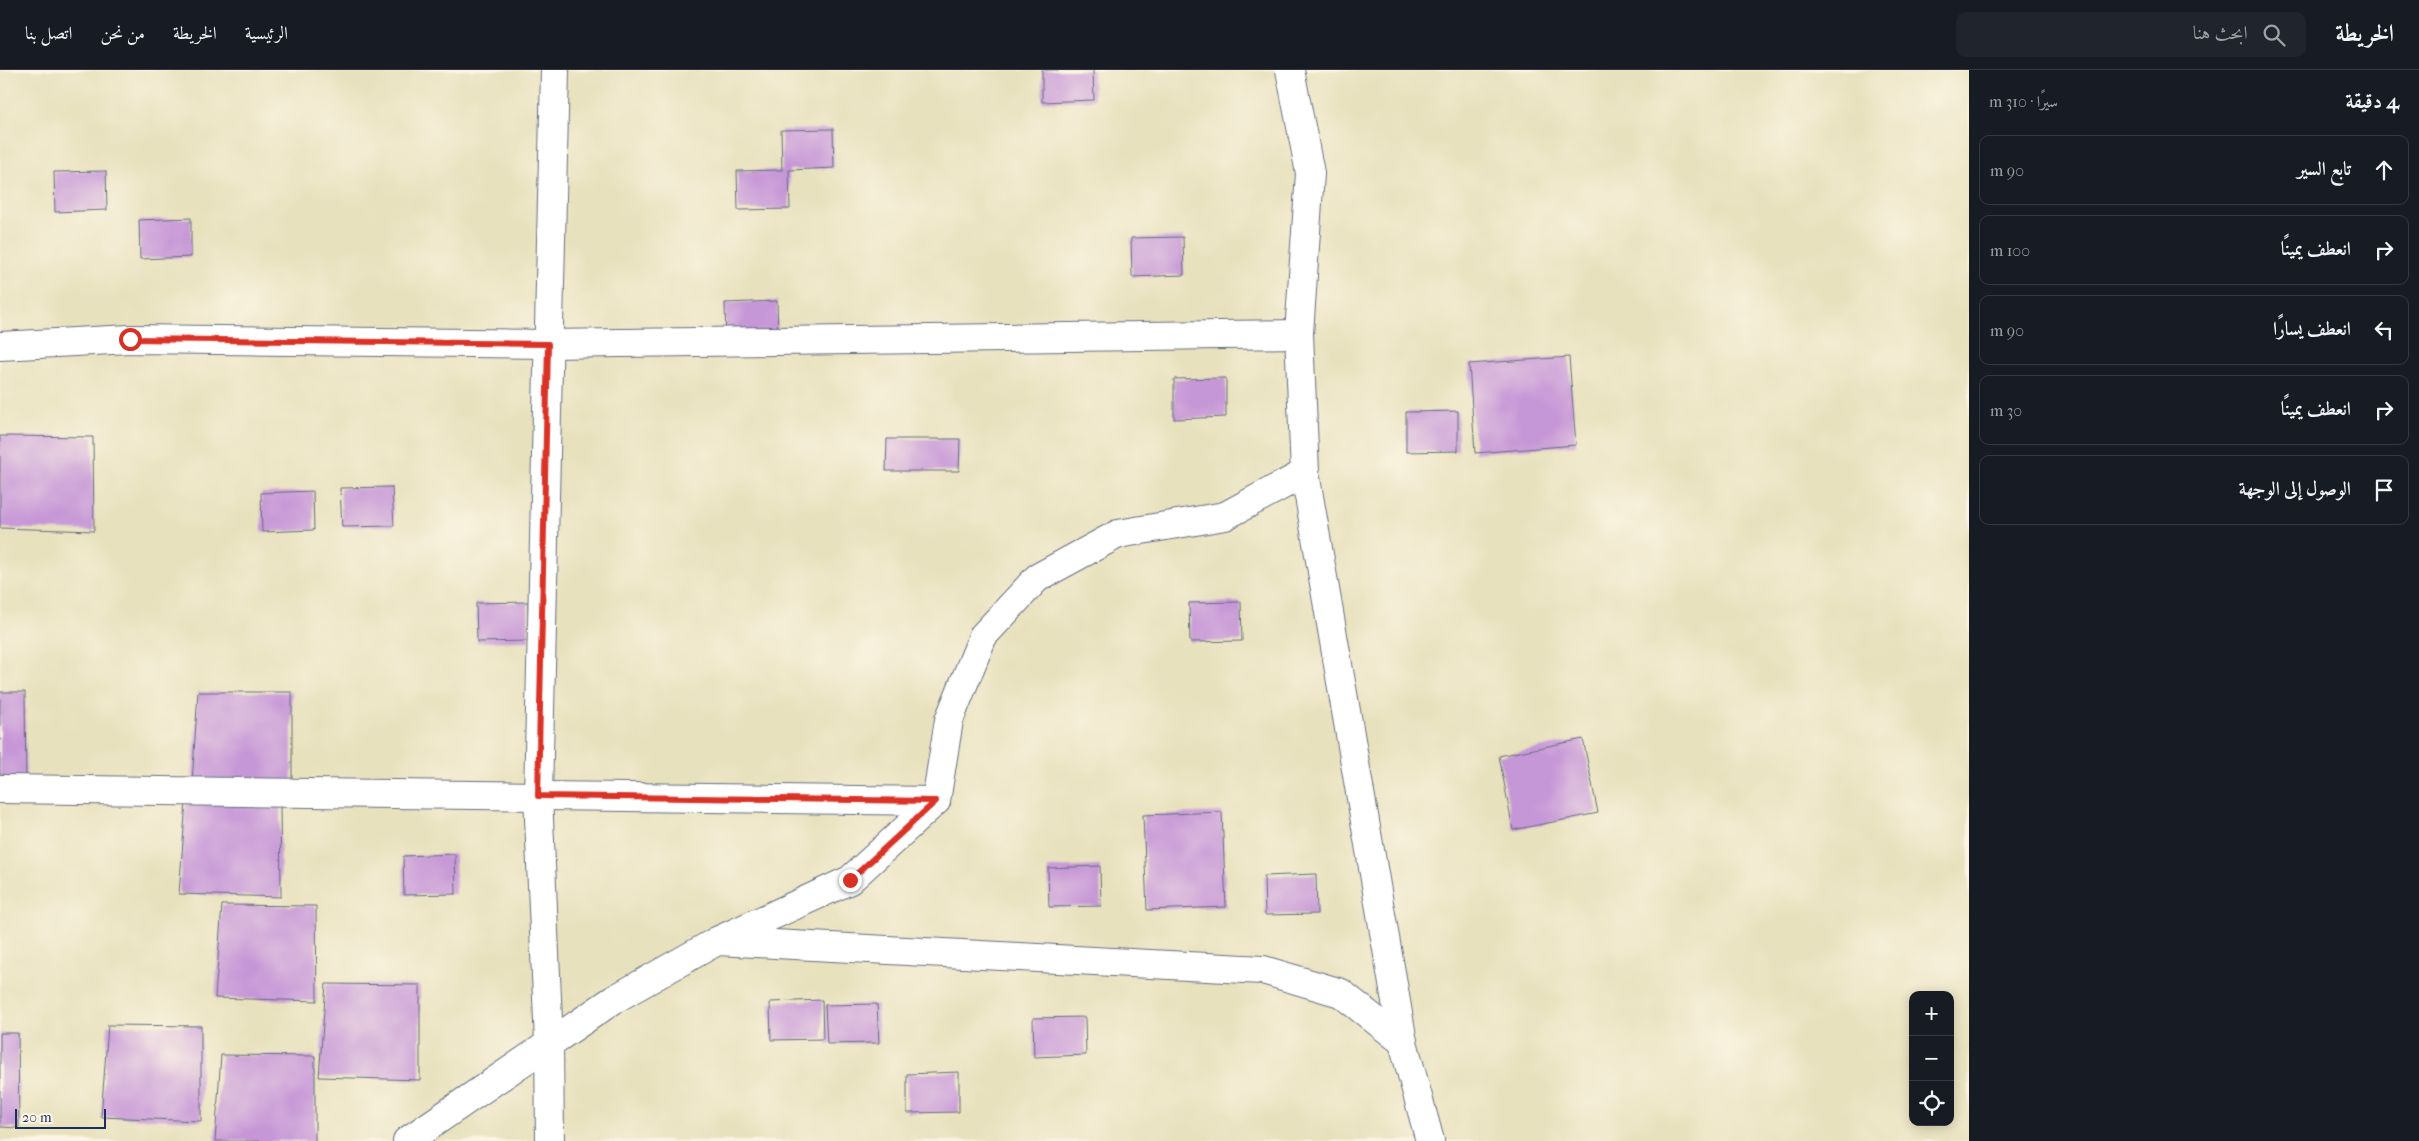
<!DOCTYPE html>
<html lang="ar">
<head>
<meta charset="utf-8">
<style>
	body { margin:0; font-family:"IM FELL French Canon",Amiri,serif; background:#20242c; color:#f1f3f6; direction:rtl }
	.controls { position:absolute; right:15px; bottom:15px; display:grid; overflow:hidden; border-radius:10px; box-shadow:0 2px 12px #0003 }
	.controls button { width:45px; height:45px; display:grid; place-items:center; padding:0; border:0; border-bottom:1px solid #363941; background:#171b24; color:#f1f3f6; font:25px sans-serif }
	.scale { position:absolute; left:15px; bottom:12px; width:91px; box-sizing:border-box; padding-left:5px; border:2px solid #1b2f5e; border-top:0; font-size:14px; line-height:18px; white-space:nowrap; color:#1b2f5e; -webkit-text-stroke:4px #fcf5e5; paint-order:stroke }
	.stop { position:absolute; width:15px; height:15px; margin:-11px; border:4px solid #d93025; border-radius:50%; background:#fff }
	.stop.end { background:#d93025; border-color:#fff; box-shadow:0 1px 5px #0008 }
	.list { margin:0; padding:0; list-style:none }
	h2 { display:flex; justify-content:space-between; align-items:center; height:65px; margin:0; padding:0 20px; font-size:21px }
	h2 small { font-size:16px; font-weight:400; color:#9ea1a6 }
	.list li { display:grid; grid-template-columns:32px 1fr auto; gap:15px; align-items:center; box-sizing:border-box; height:70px; margin:0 10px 10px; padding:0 10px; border:1px solid #363941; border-radius:10px }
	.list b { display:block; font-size:19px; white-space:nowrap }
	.list em { font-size:16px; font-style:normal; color:#9ea1a6 }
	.icon { flex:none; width:28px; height:28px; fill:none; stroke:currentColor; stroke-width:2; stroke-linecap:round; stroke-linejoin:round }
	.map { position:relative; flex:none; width:1969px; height:1071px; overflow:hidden; direction:ltr }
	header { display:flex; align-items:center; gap:30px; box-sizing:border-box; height:70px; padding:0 25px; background:#171b24; border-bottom:1px solid #363941 }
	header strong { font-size:24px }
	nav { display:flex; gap:28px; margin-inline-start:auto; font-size:18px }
	.search { width:350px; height:45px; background:#20242c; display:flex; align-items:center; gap:12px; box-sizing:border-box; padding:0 18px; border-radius:10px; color:#9ea1a6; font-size:19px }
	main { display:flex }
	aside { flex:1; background:#171b24 }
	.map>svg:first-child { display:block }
	.building { fill:#c697d7 }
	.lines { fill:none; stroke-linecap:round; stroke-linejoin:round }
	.street-casing { stroke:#636d7f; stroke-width:30 }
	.street { stroke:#fff; stroke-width:28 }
	.route { stroke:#d93025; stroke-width:6 }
</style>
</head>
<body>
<header>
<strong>الخريطة</strong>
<div class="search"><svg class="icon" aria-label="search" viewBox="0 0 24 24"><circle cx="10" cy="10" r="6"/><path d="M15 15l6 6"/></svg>ابحث هنا</div>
<nav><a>الرئيسية</a><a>الخريطة</a><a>من نحن</a><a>اتصل بنا</a></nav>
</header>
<main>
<aside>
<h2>4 دقيقة<small>سيرًا · 310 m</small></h2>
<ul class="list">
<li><svg class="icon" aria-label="ahead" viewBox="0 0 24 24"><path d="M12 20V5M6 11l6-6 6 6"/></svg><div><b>تابع السير</b></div><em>90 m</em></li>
<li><svg class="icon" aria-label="right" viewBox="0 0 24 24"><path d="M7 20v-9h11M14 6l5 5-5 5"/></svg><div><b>انعطف يمينًا</b></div><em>100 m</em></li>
<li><svg class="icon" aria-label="left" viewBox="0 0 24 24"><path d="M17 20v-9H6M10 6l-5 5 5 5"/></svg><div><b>انعطف يسارًا</b></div><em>90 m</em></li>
<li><svg class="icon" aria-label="right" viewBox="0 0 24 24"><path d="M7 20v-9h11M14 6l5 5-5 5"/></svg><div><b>انعطف يمينًا</b></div><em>30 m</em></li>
<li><svg class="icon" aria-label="arrive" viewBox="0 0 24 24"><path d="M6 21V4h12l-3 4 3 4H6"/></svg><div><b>الوصول إلى الوجهة</b></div></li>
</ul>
</aside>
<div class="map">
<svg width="1969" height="1071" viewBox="0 0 1969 1071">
	<rect width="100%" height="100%" fill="#fcf5e5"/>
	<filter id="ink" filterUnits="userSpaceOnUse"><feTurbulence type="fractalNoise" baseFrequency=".02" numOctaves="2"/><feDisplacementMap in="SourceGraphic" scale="10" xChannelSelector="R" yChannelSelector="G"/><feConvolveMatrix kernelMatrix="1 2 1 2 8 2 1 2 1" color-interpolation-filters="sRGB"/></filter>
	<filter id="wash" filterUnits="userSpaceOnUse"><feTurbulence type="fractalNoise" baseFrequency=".0096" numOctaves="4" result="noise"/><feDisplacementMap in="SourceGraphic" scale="20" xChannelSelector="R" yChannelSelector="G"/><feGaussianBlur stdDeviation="1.12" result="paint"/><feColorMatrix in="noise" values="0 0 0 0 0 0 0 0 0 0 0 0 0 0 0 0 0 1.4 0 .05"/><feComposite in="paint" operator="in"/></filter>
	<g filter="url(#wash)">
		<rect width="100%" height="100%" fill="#e8e1bd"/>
		<g id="blocks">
			<!-- building -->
			<g class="building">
				<path d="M1042,0H1093L1094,30L1042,32Z"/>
				<path d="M833,59L834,98L789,100L790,139L738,140L737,101L782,100L781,60Z"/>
				<path d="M106,101L107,140L55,142L54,102Z"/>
				<path d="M191,148V187L140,189L139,150Z"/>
				<path d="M1183,167L1184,205L1132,207L1131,168Z"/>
				<path d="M777,231L778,270L726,272L725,233Z"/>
				<path d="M1569,287L1576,375L1475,383L1469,294Z"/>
				<path d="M1226,308V347L1174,349V309Z"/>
				<path d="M1458,341V381L1406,382V342Z"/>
				<path d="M0,366L93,367L94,461L0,458Z"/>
				<path d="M887,369H960L959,401H886Z"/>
				<path d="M392,417L394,456L342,457L340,418Z"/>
				<path d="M313,421L314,460L262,462L261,423Z"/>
				<path d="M528,532L529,571L477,572L476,533Z"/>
				<path d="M1241,532L1242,571L1190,572L1189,533Z"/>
				<path d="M0,622H25L26,717L0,716Z"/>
				<path d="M198,622H292V717L192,714Z"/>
				<path d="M1583,669L1598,743L1513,760L1499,686Z"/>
				<path d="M186,731L280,732L281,827L179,824Z"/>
				<path d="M1222,742L1226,837L1147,840L1143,745Z"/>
				<path d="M455,784L456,824L404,825L403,786Z"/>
				<path d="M1100,796L1101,836L1049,837L1048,798Z"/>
				<path d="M1316,804L1317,844L1265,845L1264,806Z"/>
				<path d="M222,835L316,836L317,931L215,928Z"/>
				<path d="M326,914L420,915V1010L319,1007Z"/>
				<path d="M822,930L823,969L771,970L770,932Z"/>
				<path d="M877,934L879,973L827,974L825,935Z"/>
				<path d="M1085,947L1086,985L1034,987L1033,948Z"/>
				<path d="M108,955L201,956V1051L101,1047Z"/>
				<path d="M0,963H18L19,1058L0,1057Z"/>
				<path d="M221,985L315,986V1071H215Z"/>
				<path d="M959,1002V1042L907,1043V1004Z"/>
			</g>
		</g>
	</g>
	<g filter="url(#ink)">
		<use href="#blocks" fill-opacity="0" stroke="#636d7f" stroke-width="1"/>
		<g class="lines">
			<defs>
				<g id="street">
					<path d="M1290,0L1310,103L1299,264L1305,403L1403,972L1430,1071"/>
					<path d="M0,276L130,269L548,274L1299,264"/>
					<path d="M0,719L936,731L949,650L983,566L1037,508L1118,464L1225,446L1305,403"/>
					<path d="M717,871L1263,900L1341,923L1403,972"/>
					<path d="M407,1071L613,930L717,871L850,810L936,731"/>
					<path d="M550,1071L549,973L538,726L555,0"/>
				</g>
			</defs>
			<!-- street casing -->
			<use href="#street" class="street-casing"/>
			<!-- street -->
			<use href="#street" class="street"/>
		</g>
	</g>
	<g class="lines" filter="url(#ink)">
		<!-- route -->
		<path class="route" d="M130,269L548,274L538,726L936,731L850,810"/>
	</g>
</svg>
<div class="controls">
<button>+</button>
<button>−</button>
<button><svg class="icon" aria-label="locate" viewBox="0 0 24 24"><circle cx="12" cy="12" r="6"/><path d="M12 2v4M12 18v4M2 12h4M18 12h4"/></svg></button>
</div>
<div class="scale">20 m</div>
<div class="stop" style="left:130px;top:269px"></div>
<div class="stop end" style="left:850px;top:810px"></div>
</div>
</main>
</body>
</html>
